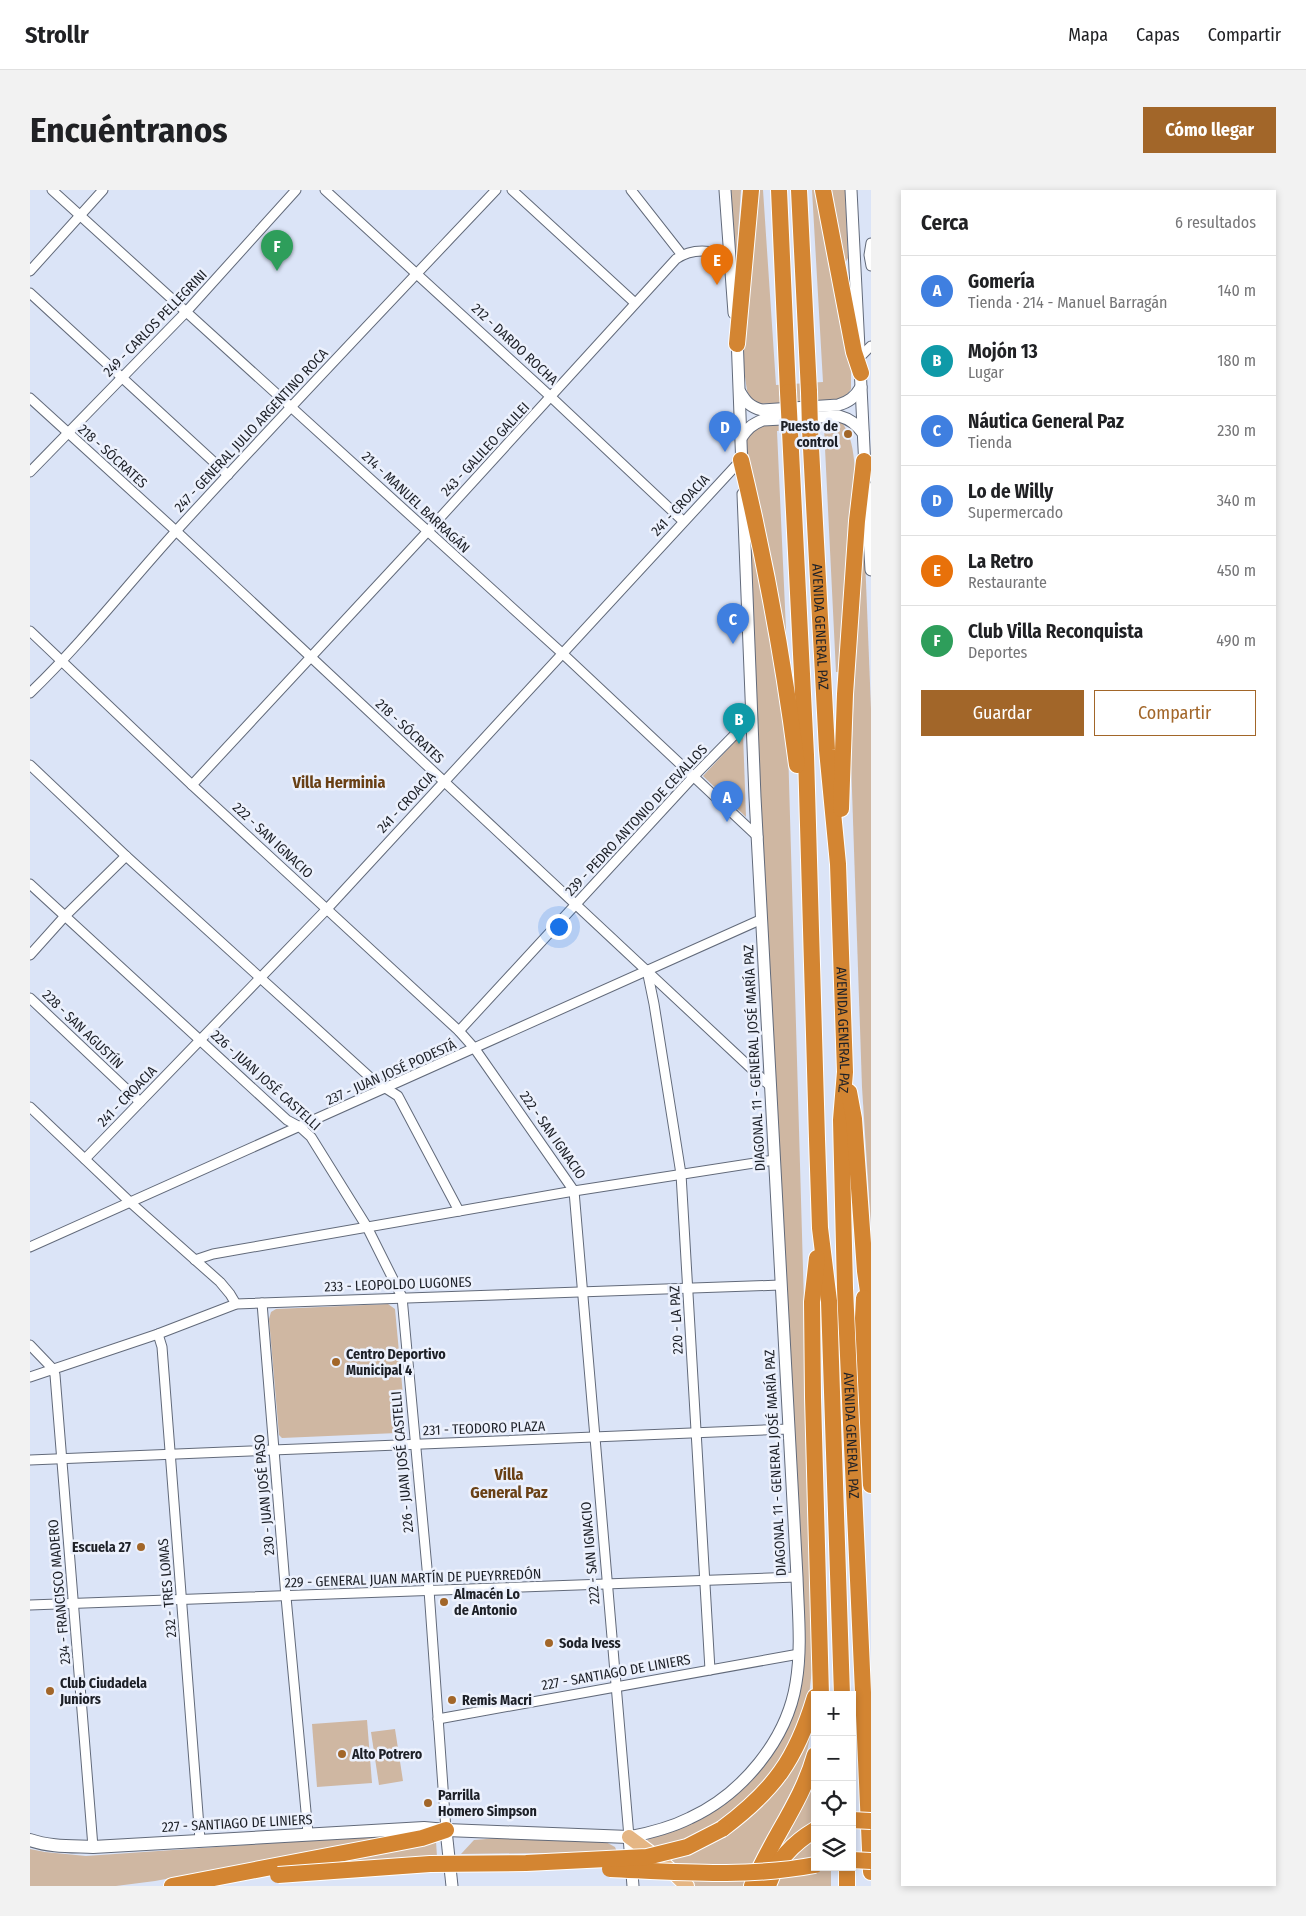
<!DOCTYPE html>
<html lang="es">
<head>
<meta charset="utf-8">
<style>
	body { margin:0; font-family:"Fira Sans Condensed",sans-serif; background:#f2f2f2; color:#202124 }
	.controls { position:absolute; right:15px; bottom:15px; display:grid; overflow:hidden; border-radius:0px; box-shadow:0 2px 8px #0003 }
	.controls button { width:45px; height:45px; display:grid; place-items:center; padding:0; border:0; border-bottom:1px solid #e0e0e0; background:#fff; color:#202124; font:25px sans-serif }
	.you { position:absolute; left:528px; top:736px; width:18px; height:18px; margin:-12px; border:4px solid #fff; border-radius:50%; background:#1a73e8; box-shadow:0 0 0 8px #1a73e833 }
	.badge { display:grid; place-items:center; width:32px; height:32px; border-radius:50%; background:#a26629; color:#fff; font-size:16px; font-weight:700 }
	.pin { position:absolute; translate:-50% -41px; filter:drop-shadow(0 1px 2px #0008) }
	.pin::after { content:''; position:absolute; top:26px; width:18px; height:15px; background:inherit; clip-path:polygon(0 0,100% 0,50% 100%) }
	.list { margin:0; padding:0; list-style:none }
	h2 { display:flex; justify-content:space-between; align-items:center; height:65px; margin:0; padding:0 20px; font-size:21px }
	h2 small { font-size:16px; font-weight:400; color:#757577 }
	.list li { display:grid; grid-template-columns:32px 1fr auto; gap:15px; align-items:center; box-sizing:border-box; height:70px; padding:0 20px; border-top:1px solid #e0e0e0 }
	.list b { display:block; font-size:19px; white-space:nowrap }
	.list p { margin:0; font-size:16px; white-space:nowrap; color:#757577 }
	.list em { font-size:16px; font-style:normal; color:#757577 }
	.actions { display:flex; gap:10px; padding:15px 20px }
	.actions a { flex:1; padding:11px 0; border:1px solid #a26629; border-radius:0px; text-align:center; font-size:18px; color:#a26629 }
	.actions .main { background:#a26629; color:#fff }
	.icon { flex:none; width:28px; height:28px; fill:none; stroke:currentColor; stroke-width:2; stroke-linecap:round; stroke-linejoin:round }
	.map { position:relative; flex:none; width:841px; height:1696px; overflow:hidden; border-radius:0px }
	header { display:flex; align-items:center; gap:30px; box-sizing:border-box; height:70px; padding:0 25px; background:#fff; border-bottom:1px solid #e0e0e0 }
	header strong { font-size:24px }
	nav { display:flex; gap:28px; margin-inline-start:auto; font-size:18px }
	.intro { display:flex; align-items:center; justify-content:space-between; box-sizing:border-box; height:120px; padding:0 30px }
	h1 { margin:0; font-size:35px }
	.button { padding:12px 22px; border-radius:0px; background:#a26629; color:#fff; font-size:18px; font-weight:700 }
	main { display:flex; gap:30px; padding:0 30px }
	aside { flex:1; background:#fff; border-radius:0px; box-shadow:0 2px 8px #0003 }
	.map>svg:first-child { display:block }
	.green { fill:#cfb7a2 }
	.lines { fill:none; stroke-linecap:round; stroke-linejoin:round }
	.minor-casing { stroke:#626a7a; stroke-width:11 }
	.tertiary-casing { stroke:#626a7a; stroke-width:13 }
	.secondary-casing { stroke:#626a7a; stroke-width:14 }
	.primary-casing { stroke:#fff; stroke-width:16 }
	.motorway-casing { stroke:#fff; stroke-width:18 }
	.minor { stroke:#fff; stroke-width:9 }
	.tertiary { stroke:#fff; stroke-width:11 }
	.secondary { stroke:#fff; stroke-width:12 }
	.primary { stroke:#e5b684; stroke-width:14 }
	.motorway { stroke:#d38532; stroke-width:16 }
	.motorway-bridge-casing { stroke:#fff; stroke-width:18; stroke-linecap:butt }
	.motorway-bridge { stroke:#d38532; stroke-width:16 }
	.poi-dot { fill:#a26629; stroke:#ecf1fd; stroke-width:2 }
	.labels { text-anchor:middle; stroke-width:5; stroke-linejoin:round; paint-order:stroke }
	.street-label { font-size:14px; fill:#1d2027; stroke:#ecf1fd }
	.poi-label { font-size:14px; font-weight:bold; fill:#1d2027; stroke:#ecf1fd; text-anchor:start }
	.quarter-label { font-size:16px; font-weight:bold; fill:#694015; stroke:#ecf1fd }
</style>
</head>
<body>
<header>
<strong>Strollr</strong>
<nav><a>Mapa</a><a>Capas</a><a>Compartir</a></nav>
</header>
<div class="intro"><h1>Encuéntranos</h1><a class="button">Cómo llegar</a></div>
<main>
<div class="map">
<svg width="841" height="1696" viewBox="0 0 841 1696">
	<rect width="100%" height="100%" fill="#dbe4f7"/>
	<!-- green -->
	<g class="green">
		<path d="M701,0H711L705,86Z"/>
		<path d="M724,0H733L746,195L793,192L782,0H789L816,141L821,181V199L816,206L809,210L728,214L722,210L717,201L712,165Z"/>
		<path d="M797,0H815L818,68L815,73Z"/>
		<path d="M810,230C822,244 823,261 825,278L810,482H806L794,238L747,241L758,484L715,270L717,246L726,236Z"/>
		<path d="M715,300L753,502L758,557L784,1462L778,1514L760,1559L692,1643L776,1547H780L774,1576L713,1696H665L645,1673L617,1651L619,1647L718,1590L766,1513L775,1472L769,1382Z"/>
		<path d="M834,342L841,519V1037L832,897L821,571L825,479Z"/>
		<path d="M713,543L716,627L673,586Z"/>
		<path d="M358,1114L365,1119L374,1216H370L372,1238L367,1243L252,1248L249,1245L239,1129L241,1122L246,1119Z"/>
		<path d="M337,1530L342,1593L287,1597L282,1534Z"/>
		<path d="M365,1539L373,1591L349,1595L341,1542Z"/>
		<path d="M785,1579V1677H801V1696H730Z"/>
		<path d="M389,1643L317,1655L125,1691L86,1696H0V1659L15,1662L56,1666Z"/>
		<path d="M469,1648L572,1650L585,1657L587,1662L431,1664L444,1650Z"/>
		<path d="M406,1651L407,1667L286,1674Z"/>
	</g>
	<g class="lines">
		<defs>
			<g id="minor">
				<path d="M22,0L533,464L728,647"/>
				<path d="M295,0L521,207L653,331"/>
				<path d="M482,0L605,113"/>
				<path d="M601,0L652,65"/>
				<path d="M841,53L839,65L841,76"/>
				<path d="M0,81L73,0"/>
				<path d="M0,103L198,285"/>
				<path d="M830,167L841,156"/>
				<path d="M0,208L146,341L740,896"/>
				<path d="M0,282L156,122L266,0"/>
				<path d="M0,441L162,595L429,841L445,859L544,1001L599,1647"/>
				<path d="M0,503C53,452 98,394 147,340C252,225 359,113 466,0"/>
				<path d="M0,575L96,666L343,890L368,906L429,1021"/>
				<path d="M162,595L397,342L646,69C662,58 682,59 699,68"/>
				<path d="M0,694L257,930L270,937L281,947L337,1037L372,1107L399,1400L416,1640"/>
				<path d="M0,765L35,726L96,666"/>
				<path d="M617,780L624,814L651,984L680,1480"/>
				<path d="M0,808L110,912"/>
				<path d="M429,841L663,587L722,527"/>
				<path d="M0,917L101,1013L190,1092L200,1104L206,1114"/>
				<path d="M55,969L296,720L711,270"/>
				<path d="M0,1057L732,729"/>
				<path d="M165,1070L183,1064L544,1001L744,970"/>
				<path d="M232,1113L256,1407L278,1643"/>
				<path d="M128,1144L132,1157L170,1650"/>
				<path d="M0,1155L23,1179L25,1185L63,1657"/>
				<path d="M0,1187L128,1144L206,1114L750,1095"/>
				<path d="M0,1270L759,1239"/>
				<path d="M0,1415L767,1387"/>
				<path d="M408,1529L769,1464"/>
			</g>
			<g id="tertiary">
				<path d="M695,0L704,123"/>
				<path d="M821,0L829,158"/>
				<path d="M707,146L712,278"/>
				<path d="M830,177L835,278"/>
				<path d="M710,202C716,212 720,217 732,220L808,215C819,212 825,207 831,197"/>
				<path d="M711,248C717,239 722,234 733,230L809,226C820,229 826,234 833,243"/>
				<path d="M836,296L841,380"/>
				<path d="M416,1640L422,1696"/>
				<path d="M603,1696L599,1647C620,1643 640,1638 660,1628C712,1604 757,1550 766,1493C772,1458 768,1421 767,1387L725,607L713,304"/>
			</g>
			<path id="secondary" d="M0,1650C20,1657 42,1656 63,1657L394,1638L416,1640L599,1647"/>
			<path id="primary" d="M599,1647L630,1670L657,1696"/>
			<g id="motorway">
				<path d="M749,0L758,202"/>
				<path d="M769,0L779,202"/>
				<path d="M793,0L824,162L831,183"/>
				<path d="M707,154L721,0"/>
				<path id="s1" d="M780,239L797,560L808,674L815,882L811,930L815,1098L841,1682"/>
				<path d="M760,241L776,565L787,949L790,1038L799,1111L812,1505"/>
				<path d="M711,270C735,370 754,473 767,575"/>
				<path d="M811,619L815,504L827,331L834,271"/>
				<path d="M819,902L824,929L835,1081L841,1122"/>
				<path d="M787,1068L782,1112L783,1207L791,1505"/>
				<path d="M834,1108L833,1128L841,1295"/>
				<path d="M692,1639C744,1600 766,1570 785,1507"/>
				<path d="M817,1677V1696"/>
				<path d="M142,1696L392,1648L416,1640"/>
				<path d="M722,1696C740,1651 772,1612 785,1565"/>
				<path d="M738,1696C746,1671 763,1653 785,1640"/>
			</g>
		</defs>
		<!-- minor casing -->
		<use href="#minor" class="minor-casing"/>
		<!-- tertiary casing -->
		<use href="#tertiary" class="tertiary-casing"/>
		<!-- secondary casing -->
		<use href="#secondary" class="secondary-casing"/>
		<!-- primary casing -->
		<use href="#primary" class="primary-casing"/>
		<!-- motorway casing -->
		<use href="#motorway" class="motorway-casing"/>
		<!-- minor -->
		<use href="#minor" class="minor"/>
		<!-- tertiary -->
		<use href="#tertiary" class="tertiary"/>
		<!-- secondary -->
		<use href="#secondary" class="secondary"/>
		<!-- primary -->
		<use href="#primary" class="primary"/>
		<!-- motorway -->
		<use href="#motorway" class="motorway"/>
		<defs>
			<g id="motorway-bridge">
				<path d="M758,202L760,241"/>
				<path d="M779,202L780,239"/>
				<path d="M822,1630L841,1631"/>
				<path d="M822,1670L841,1671"/>
				<path d="M580,1679C648,1682 717,1688 785,1675"/>
				<path d="M248,1685L400,1674L496,1673L617,1667L657,1657L692,1639"/>
			</g>
		</defs>
		<!-- motorway-bridge casing -->
		<use href="#motorway-bridge" class="motorway-bridge-casing"/>
		<!-- motorway-bridge -->
		<use href="#motorway-bridge" class="motorway-bridge"/>
	</g>
	<!-- markers -->
	<g class="poi-dot">
		<circle cx="818" cy="244" r="5"/>
		<circle cx="306" cy="1172" r="5"/>
		<circle cx="111" cy="1357" r="5"/>
		<circle cx="414" cy="1412" r="5"/>
		<circle cx="519" cy="1453" r="5"/>
		<circle cx="20" cy="1501" r="5"/>
		<circle cx="422" cy="1510" r="5"/>
		<circle cx="312" cy="1564" r="5"/>
		<circle cx="398" cy="1613" r="5"/>
	</g>
	<g class="labels">
		<!-- street labels -->
		<g class="street-label">
			<text transform="translate(125 133) rotate(-46)" y="5">249 - CARLOS PELLEGRINI</text>
			<text transform="translate(485 154) rotate(43)" y="5">212 - DARDO ROCHA</text>
			<text transform="translate(221 240) rotate(-47)" y="5">247 - GENERAL JULIO ARGENTINO ROCA</text>
			<text transform="translate(455 259) rotate(-47)" y="5">243 - GALILEO GALILEI</text>
			<text transform="translate(83 266) rotate(42)" y="5">218 - SÓCRATES</text>
			<text transform="translate(386 312) rotate(43)" y="5">214 - MANUEL BARRAGÁN</text>
			<text transform="translate(650 315) rotate(-47)" y="5">241 - CROACIA</text>
			<text dy="5" stroke="none"><textPath href="#s1" startOffset="198">AVENIDA GENERAL PAZ</textPath></text>
			<text transform="translate(380 541) rotate(43)" y="5">218 - SÓCRATES</text>
			<text transform="translate(376 612) rotate(-47)" y="5">241 - CROACIA</text>
			<text transform="translate(606 630) rotate(-47)" y="5">239 - PEDRO ANTONIO DE CEVALLOS</text>
			<text transform="translate(243 650) rotate(43)" y="5">222 - SAN IGNACIO</text>
			<text transform="translate(53 839) rotate(44)" y="5">228 - SAN AGUSTÍN</text>
			<text dy="5" stroke="none"><textPath href="#s1" startOffset="602">AVENIDA GENERAL PAZ</textPath></text>
			<text transform="translate(724 868) rotate(-93)" y="5">DIAGONAL 11 - GENERAL JOSÉ MARÍA PAZ</text>
			<text transform="translate(361 882) rotate(-24)" y="5">237 - JUAN JOSÉ PODESTÁ</text>
			<text transform="translate(236 890) rotate(42)" y="5">226 - JUAN JOSÉ CASTELLI</text>
			<text transform="translate(97 906) rotate(-46)" y="5">241 - CROACIA</text>
			<text transform="translate(523 945) rotate(55)" y="5">222 - SAN IGNACIO</text>
			<text transform="translate(368 1094) rotate(-2)" y="5">233 - LEOPOLDO LUGONES</text>
			<text transform="translate(646 1130) rotate(-93)" y="5">220 - LA PAZ</text>
			<text transform="translate(454 1238) rotate(-2)" y="5">231 - TEODORO PLAZA</text>
			<text dy="5" stroke="none"><textPath href="#s1" startOffset="1008">AVENIDA GENERAL PAZ</textPath></text>
			<text transform="translate(372 1272) rotate(-95)" y="5">226 - JUAN JOSÉ CASTELLI</text>
			<text transform="translate(745 1273) rotate(-93)" y="5">DIAGONAL 11 - GENERAL JOSÉ MARÍA PAZ</text>
			<text transform="translate(234 1305) rotate(-95)" y="5">230 - JUAN JOSÉ PASO</text>
			<text transform="translate(560 1363) rotate(-95)" y="5">222 - SAN IGNACIO</text>
			<text transform="translate(383 1388) rotate(-2)" y="5">229 - GENERAL JUAN MARTÍN DE PUEYRREDÓN</text>
			<text transform="translate(137 1398) rotate(-95)" y="5">232 - TRES LOMAS</text>
			<text transform="translate(29 1402) rotate(-95)" y="5">234 - FRANCISCO MADERO</text>
			<text transform="translate(586 1482) rotate(-10)" y="5">227 - SANTIAGO DE LINIERS</text>
			<text transform="translate(207 1633) rotate(-3)" y="5">227 - SANTIAGO DE LINIERS</text>
		</g>
		<!-- poi labels -->
		<g class="poi-label">
			<text x="808" y="241" text-anchor="end">Puesto de<tspan x="808" dy="16">control</tspan></text>
			<text x="316" y="1169">Centro Deportivo<tspan x="316" dy="16">Municipal 4</tspan></text>
			<text x="101" y="1362" text-anchor="end">Escuela 27</text>
			<text x="424" y="1409">Almacén Lo<tspan x="424" dy="16">de Antonio</tspan></text>
			<text x="529" y="1458">Soda Ivess</text>
			<text x="30" y="1498">Club Ciudadela<tspan x="30" dy="16">Juniors</tspan></text>
			<text x="432" y="1515">Remis Macri</text>
			<text x="322" y="1569">Alto Potrero</text>
			<text x="408" y="1610">Parrilla<tspan x="408" dy="16">Homero Simpson</tspan></text>
		</g>
		<!-- quarter labels -->
		<g class="quarter-label">
			<text x="309" y="598">Villa Herminia</text>
			<text x="479" y="1290">Villa<tspan x="479" dy="18">General Paz</tspan></text>
		</g>
	</g>
</svg>
<div class="controls">
<button>+</button>
<button>−</button>
<button><svg class="icon" aria-label="locate" viewBox="0 0 24 24"><circle cx="12" cy="12" r="6"/><path d="M12 2v4M12 18v4M2 12h4M18 12h4"/></svg></button>
<button><svg class="icon" aria-label="layers" viewBox="0 0 24 24"><path d="M12 4l9 5-9 5-9-5zM3 14l9 5 9-5"/></svg></button>
</div>
<div class="you"></div>
<div class="pin badge" style="left:697px;top:632px;background:#3f7fe0">A</div>
<div class="pin badge" style="left:709px;top:554px;background:#0f9aa8">B</div>
<div class="pin badge" style="left:703px;top:454px;background:#3f7fe0">C</div>
<div class="pin badge" style="left:695px;top:262px;background:#3f7fe0">D</div>
<div class="pin badge" style="left:687px;top:95px;background:#e8710a">E</div>
<div class="pin badge" style="left:247px;top:81px;background:#2e9e5b">F</div>
</div>
<aside>
<h2>Cerca<small>6 resultados</small></h2>
<ul class="list">
<li><span class="badge" style="background:#3f7fe0">A</span><div><b>Gomería</b><p>Tienda · 214 - Manuel Barragán</p></div><em>140 m</em></li>
<li><span class="badge" style="background:#0f9aa8">B</span><div><b>Mojón 13</b><p>Lugar</p></div><em>180 m</em></li>
<li><span class="badge" style="background:#3f7fe0">C</span><div><b>Náutica General Paz</b><p>Tienda</p></div><em>230 m</em></li>
<li><span class="badge" style="background:#3f7fe0">D</span><div><b>Lo de Willy</b><p>Supermercado</p></div><em>340 m</em></li>
<li><span class="badge" style="background:#e8710a">E</span><div><b>La Retro</b><p>Restaurante</p></div><em>450 m</em></li>
<li><span class="badge" style="background:#2e9e5b">F</span><div><b>Club Villa Reconquista</b><p>Deportes</p></div><em>490 m</em></li>
</ul>
<div class="actions"><a class="main">Guardar</a><a>Compartir</a></div>
</aside>
</main>
</body>
</html>
